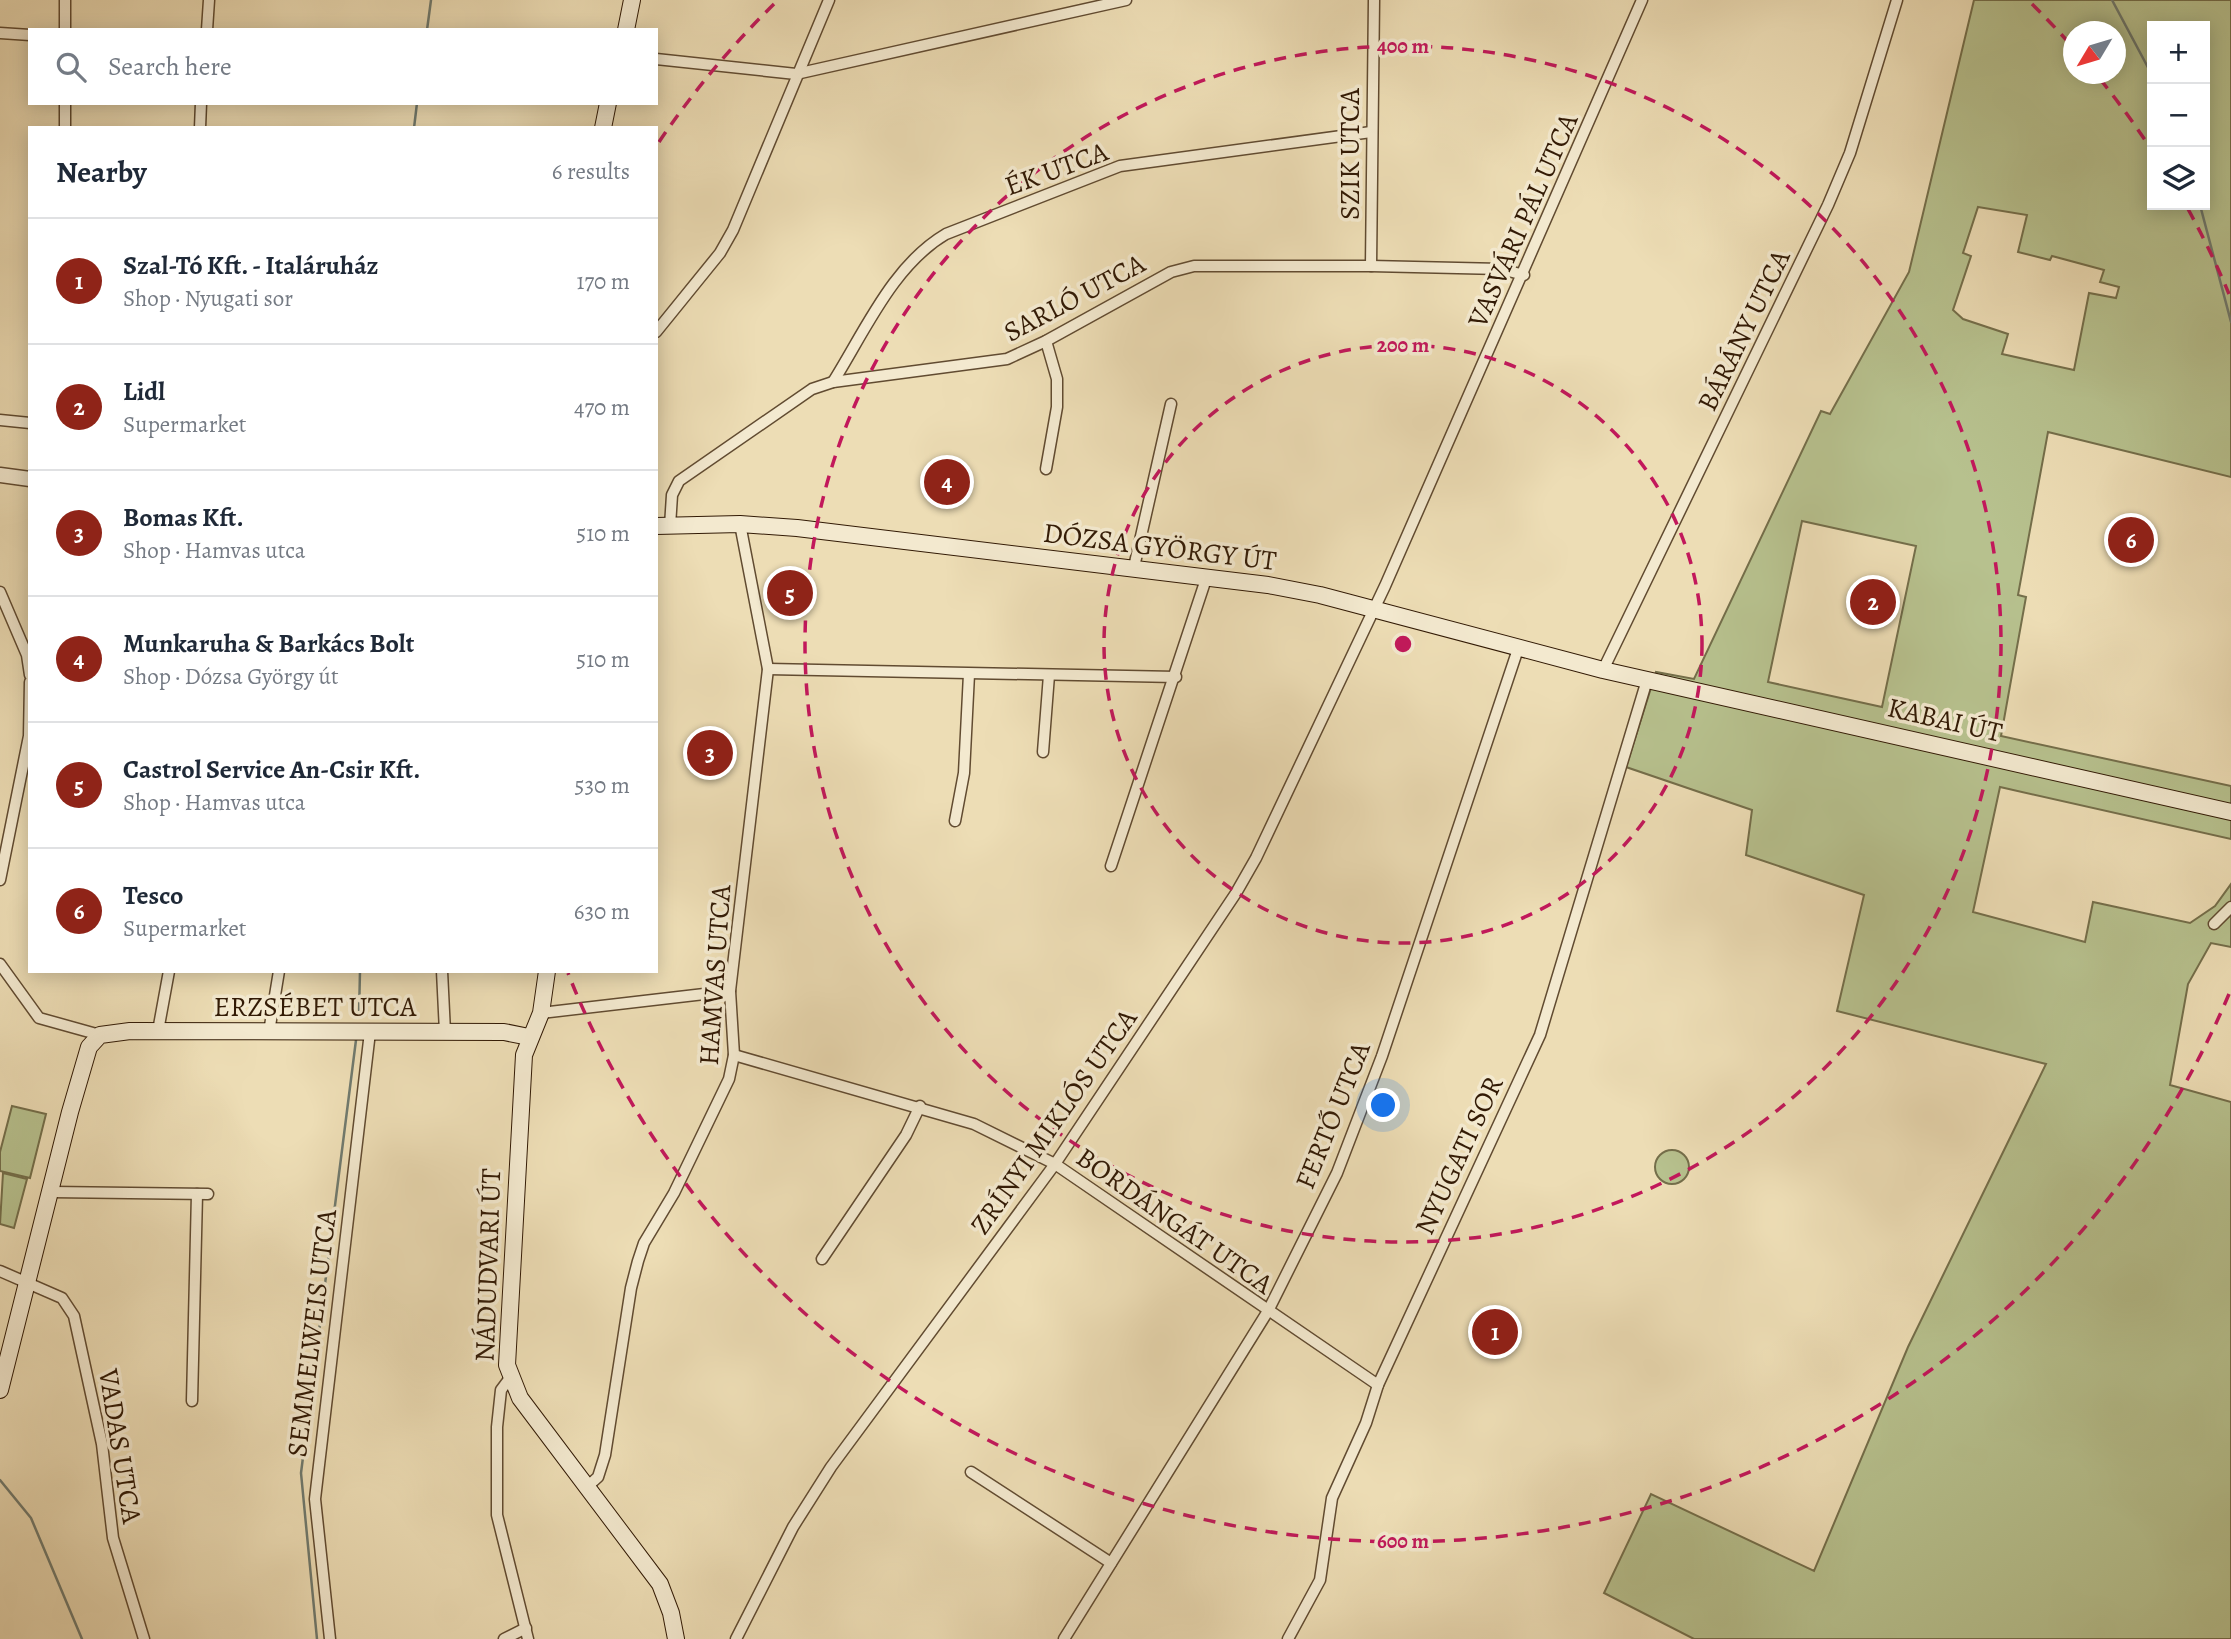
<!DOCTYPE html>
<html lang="en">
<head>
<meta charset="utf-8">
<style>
	body { margin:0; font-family:Alegreya,serif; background:#f2f2f3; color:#1f2937 }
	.controls { position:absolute; right:21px; top:21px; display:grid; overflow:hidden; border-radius:0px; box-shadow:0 4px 18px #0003 }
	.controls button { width:63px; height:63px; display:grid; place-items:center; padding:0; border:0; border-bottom:2px solid #e0e1e3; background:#fff; color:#1f2937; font:35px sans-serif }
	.compass { position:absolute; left:2063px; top:21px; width:63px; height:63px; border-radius:50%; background:#fff; box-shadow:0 4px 18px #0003; rotate:232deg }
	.you { position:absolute; left:1384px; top:1106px; width:24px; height:24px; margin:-18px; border:5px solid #fff; border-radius:50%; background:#1a73e8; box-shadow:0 0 0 10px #1a73e833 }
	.badge { display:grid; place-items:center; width:46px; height:46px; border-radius:50%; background:#8f2418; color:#fff; font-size:23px; font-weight:700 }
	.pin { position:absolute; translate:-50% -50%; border:4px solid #fff; box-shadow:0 2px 7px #0006 }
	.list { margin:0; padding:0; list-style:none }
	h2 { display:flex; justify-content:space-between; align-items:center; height:91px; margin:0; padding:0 28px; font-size:30px }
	h2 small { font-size:23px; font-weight:400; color:#747a83 }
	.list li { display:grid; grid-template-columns:46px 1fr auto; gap:21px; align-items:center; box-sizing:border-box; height:126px; padding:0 28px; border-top:2px solid #e0e1e3 }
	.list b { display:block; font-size:26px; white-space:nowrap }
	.list p { margin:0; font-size:23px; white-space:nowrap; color:#747a83 }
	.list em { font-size:23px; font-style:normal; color:#747a83 }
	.icon { flex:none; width:38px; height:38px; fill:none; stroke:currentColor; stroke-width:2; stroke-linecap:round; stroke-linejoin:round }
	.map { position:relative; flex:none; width:2231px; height:1639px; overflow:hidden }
	.search { position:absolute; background:#fff; box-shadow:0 4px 18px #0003; left:28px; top:28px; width:630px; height:77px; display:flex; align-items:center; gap:18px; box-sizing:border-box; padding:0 24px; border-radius:0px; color:#747a83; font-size:26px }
	.panel { position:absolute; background:#fff; box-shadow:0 4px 18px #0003; left:28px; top:126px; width:630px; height:847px; border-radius:0px }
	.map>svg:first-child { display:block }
	.green { fill:#b7c18e; stroke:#746e4a; stroke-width:2; fill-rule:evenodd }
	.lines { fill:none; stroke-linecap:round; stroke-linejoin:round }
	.stream { stroke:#707a6e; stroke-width:2.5 }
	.minor-casing { stroke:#614b31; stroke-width:13 }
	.tertiary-casing { stroke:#614b31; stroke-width:17 }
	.secondary-casing { stroke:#321a05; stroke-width:18 }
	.minor { stroke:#f3e9cf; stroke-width:10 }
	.tertiary { stroke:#f3e9cf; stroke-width:14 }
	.secondary { stroke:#f3e9cf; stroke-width:16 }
	.ring { fill:none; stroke:#c2185b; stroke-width:3.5; stroke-dasharray:12 9 }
	.labels { text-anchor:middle; stroke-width:7; stroke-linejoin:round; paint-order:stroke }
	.street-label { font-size:28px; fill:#321a05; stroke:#f3e9cf }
	.centre { fill:#c2185b; stroke:#f3e9cf; stroke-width:3.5 }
	.ring-label { font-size:21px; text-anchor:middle; font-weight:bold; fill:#c2185b; stroke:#f3e9cf; stroke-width:7; stroke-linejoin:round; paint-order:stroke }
</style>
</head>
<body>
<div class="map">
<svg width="2231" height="1639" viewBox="0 0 2231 1639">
	<rect width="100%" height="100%" fill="#edddb5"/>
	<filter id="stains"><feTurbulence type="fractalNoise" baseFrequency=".00286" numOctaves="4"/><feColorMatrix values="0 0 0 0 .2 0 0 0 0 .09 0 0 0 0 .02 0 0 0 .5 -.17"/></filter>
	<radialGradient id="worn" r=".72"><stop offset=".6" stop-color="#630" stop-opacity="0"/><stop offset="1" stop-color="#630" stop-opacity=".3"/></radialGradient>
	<!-- green -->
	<g class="green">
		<path d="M1974,0H2231V477L2048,432L2018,595L2026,597L2001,736L2231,786V839L2000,787L1973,912L2085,942L2093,902L2190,923L2215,906L2231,884V947L2211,943L2188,984L2170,1085L2231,1102V1639H1694L1604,1593L1651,1494L1814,1571L1908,1347L2046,1064L1837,1011L1864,895L1746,855L1752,810L1626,767L1656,672L1694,679L1821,411L1830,414L1909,272ZM2152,26H2205V205H2152ZM2074,32H2116V74H2074ZM1978,207L2027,215L2018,252L2050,260L2052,256L2104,270L2100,282L2119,287L2116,298L2089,293L2074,370L2002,354L2008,334L1963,319L1953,310L1971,256L1963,253ZM1802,521L1916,546L1882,707L1768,682Z"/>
		<path d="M12,1106L46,1114L30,1178L0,1171V1152Z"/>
		<circle cx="1672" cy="1167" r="17"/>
		<path d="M3,1173L27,1179L14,1228L0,1224Z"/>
	</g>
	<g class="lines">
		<!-- stream -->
		<g class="stream">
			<path d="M2112,0L2152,75"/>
			<path d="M427,30L431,0"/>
			<path d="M414,128L417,103"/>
			<path d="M2200,205L2231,322"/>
			<path d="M359,1015L360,971"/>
			<path d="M0,1480L31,1518L82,1639"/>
			<path d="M317,1639L301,1473L356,1040"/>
		</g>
		<defs>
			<g id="minor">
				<path d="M65,0V30"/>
				<path d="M207,30L209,0"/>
				<path d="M0,33L30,35"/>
				<path d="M656,59L796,74L1126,0"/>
				<path d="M65,128V103"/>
				<path d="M200,128L201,103"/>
				<path d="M1371,266L1374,0"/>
				<path d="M656,332L720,253L733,230L829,0"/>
				<path d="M833,382C865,331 893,265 946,234L1120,166L1371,132"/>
				<path d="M0,420L30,423"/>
				<path d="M1046,469L1057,407V379L1046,341"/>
				<path d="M670,526L672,495L679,481L812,389L833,382L1007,359L1046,341L1171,272L1194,266H1371L1501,269L1524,275"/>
				<path d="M1134,567L1171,404"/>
				<path d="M0,592L27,655L30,675"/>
				<path d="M768,669L1176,677"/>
				<path d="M1603,670L1828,205L1850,153L1897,0"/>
				<path d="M1043,752L1049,675"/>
				<path d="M955,821L964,773L969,674"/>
				<path d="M1111,866L1207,576"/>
				<path d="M0,880L29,736L30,682"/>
				<path d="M2214,924L2231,907"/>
				<path d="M0,964L39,1018L100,1035"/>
				<path d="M442,971L445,1032"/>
				<path d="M541,1013L730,991"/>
				<path d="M158,1031L169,971"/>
				<path d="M269,1032L279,971"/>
				<path d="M734,1055L974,1124L1055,1164L1378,1385"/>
				<path d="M52,1192L208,1194"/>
				<path d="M822,1259L906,1135L920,1106"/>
				<path d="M0,1271L62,1298L74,1316L102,1444L113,1538L144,1639"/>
				<path d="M510,1378L501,1390L497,1427V1515L528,1639"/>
				<path d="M192,1401L197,1194"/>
				<path d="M971,1472L1111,1563"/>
				<path d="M588,1486L598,1477L605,1455L631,1288L638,1261L644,1243L674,1193L729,1079L734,1055L730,991L768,669L740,524"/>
				<path d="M330,1639L315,1499L370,1032"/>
				<path d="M504,1639L526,1628"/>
				<path d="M736,1639L793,1527L831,1467L1055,1164L1236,893L1256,858L1385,586L1642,0"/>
				<path d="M1064,1639L1268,1311L1337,1173L1382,1056L1518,649"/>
				<path d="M1288,1639L1320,1580L1332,1498L1366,1423L1378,1385L1540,1035L1647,680"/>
			</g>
			<path id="tertiary" d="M0,475L30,479"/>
			<g id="secondary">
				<path d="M626,30L632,0"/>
				<path d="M603,128L608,103"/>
				<path d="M656,526L740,524L797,528L1268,585L1320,595L1603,670L2231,812"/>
				<path d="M547,971L541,1013L524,1055L507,1365L520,1398L660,1584L671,1613L676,1639"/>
				<path d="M0,1390L70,1112L89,1047L100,1035L130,1031L504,1032L529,1037"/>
			</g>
		</defs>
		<!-- minor casing -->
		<use href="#minor" class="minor-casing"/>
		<!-- tertiary casing -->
		<use href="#tertiary" class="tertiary-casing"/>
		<!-- secondary casing -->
		<use href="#secondary" class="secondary-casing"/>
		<!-- minor -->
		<use href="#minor" class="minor"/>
		<!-- tertiary -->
		<use href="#tertiary" class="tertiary"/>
		<!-- secondary -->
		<use href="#secondary" class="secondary"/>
	</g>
	<!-- distance rings -->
	<g class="ring">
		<circle cx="1403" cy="644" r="299"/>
		<circle cx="1403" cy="644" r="598"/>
		<path d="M2229 994A897 897 0 0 1 568 973M659 142A897 897 0 0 1 774 4M2032 4A897 897 0 0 1 2070 44M2100 79A897 897 0 0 1 2151 149M2188 209A897 897 0 0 1 2229 294"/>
	</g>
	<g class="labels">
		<!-- street labels -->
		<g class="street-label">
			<text transform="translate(1349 154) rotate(-90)" y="10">SZIK UTCA</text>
			<text transform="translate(1056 168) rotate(-20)" y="10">ÉK UTCA</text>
			<text transform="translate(1522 220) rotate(-66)" y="10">VASVÁRI PÁL UTCA</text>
			<text transform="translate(1074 297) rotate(-28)" y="10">SARLÓ UTCA</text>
			<text transform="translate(1743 330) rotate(-64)" y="10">BÁRÁNY UTCA</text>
			<text transform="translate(1160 546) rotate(7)" y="10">DÓZSA GYÖRGY ÚT</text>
			<text transform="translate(1945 719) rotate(13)" y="10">KABAI ÚT</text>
			<text transform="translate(714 975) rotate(-86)" y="10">HAMVAS UTCA</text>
			<text x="315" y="1016">ERZSÉBET UTCA</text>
			<text transform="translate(1332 1115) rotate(-68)" y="10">FERTŐ UTCA</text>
			<text transform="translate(1053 1121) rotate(-55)" y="10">ZRÍNYI MIKLÓS UTCA</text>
			<text transform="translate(1458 1155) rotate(-65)" y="10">NYUGATI SOR</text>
			<text transform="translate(1175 1220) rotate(35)" y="10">BORDÁNGÁT UTCA</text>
			<text transform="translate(487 1265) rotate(-88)" y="10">NÁDUDVARI ÚT</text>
			<text transform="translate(311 1333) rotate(-83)" y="10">SEMMELWEIS UTCA</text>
			<text transform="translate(121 1446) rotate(81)" y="10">VADAS UTCA</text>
		</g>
	</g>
	<circle cx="1403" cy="644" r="10" class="centre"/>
	<g class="ring-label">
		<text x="1403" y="53">400 m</text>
		<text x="1403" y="352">200 m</text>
		<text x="1403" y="1548">600 m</text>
	</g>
	<rect width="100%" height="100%" filter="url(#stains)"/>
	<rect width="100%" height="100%" fill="url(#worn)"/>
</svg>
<div class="controls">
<button>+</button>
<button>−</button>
<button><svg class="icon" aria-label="layers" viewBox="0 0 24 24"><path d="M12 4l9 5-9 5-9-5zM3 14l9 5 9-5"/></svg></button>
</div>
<svg class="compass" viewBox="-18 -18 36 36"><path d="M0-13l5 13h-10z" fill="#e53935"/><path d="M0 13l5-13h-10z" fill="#747a83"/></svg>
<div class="you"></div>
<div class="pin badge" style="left:1495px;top:1332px">1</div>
<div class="pin badge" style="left:1873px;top:602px">2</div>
<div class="pin badge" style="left:710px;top:753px">3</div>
<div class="pin badge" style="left:947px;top:482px">4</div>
<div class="pin badge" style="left:790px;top:593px">5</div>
<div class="pin badge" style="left:2131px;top:540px">6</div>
<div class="search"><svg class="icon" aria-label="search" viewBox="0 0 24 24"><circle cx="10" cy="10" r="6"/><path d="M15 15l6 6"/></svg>Search here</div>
<section class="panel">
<h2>Nearby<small>6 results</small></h2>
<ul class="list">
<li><span class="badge">1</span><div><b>Szal-Tó Kft. - Italáruház</b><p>Shop · Nyugati sor</p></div><em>170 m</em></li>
<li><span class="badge">2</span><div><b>Lidl</b><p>Supermarket</p></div><em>470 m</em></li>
<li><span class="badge">3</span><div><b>Bomas Kft.</b><p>Shop · Hamvas utca</p></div><em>510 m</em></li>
<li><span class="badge">4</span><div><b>Munkaruha &amp; Barkács Bolt</b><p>Shop · Dózsa György út</p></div><em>510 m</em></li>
<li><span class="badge">5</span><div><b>Castrol Service An-Csir Kft.</b><p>Shop · Hamvas utca</p></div><em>530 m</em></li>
<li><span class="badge">6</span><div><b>Tesco</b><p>Supermarket</p></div><em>630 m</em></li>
</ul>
</section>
</div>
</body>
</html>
